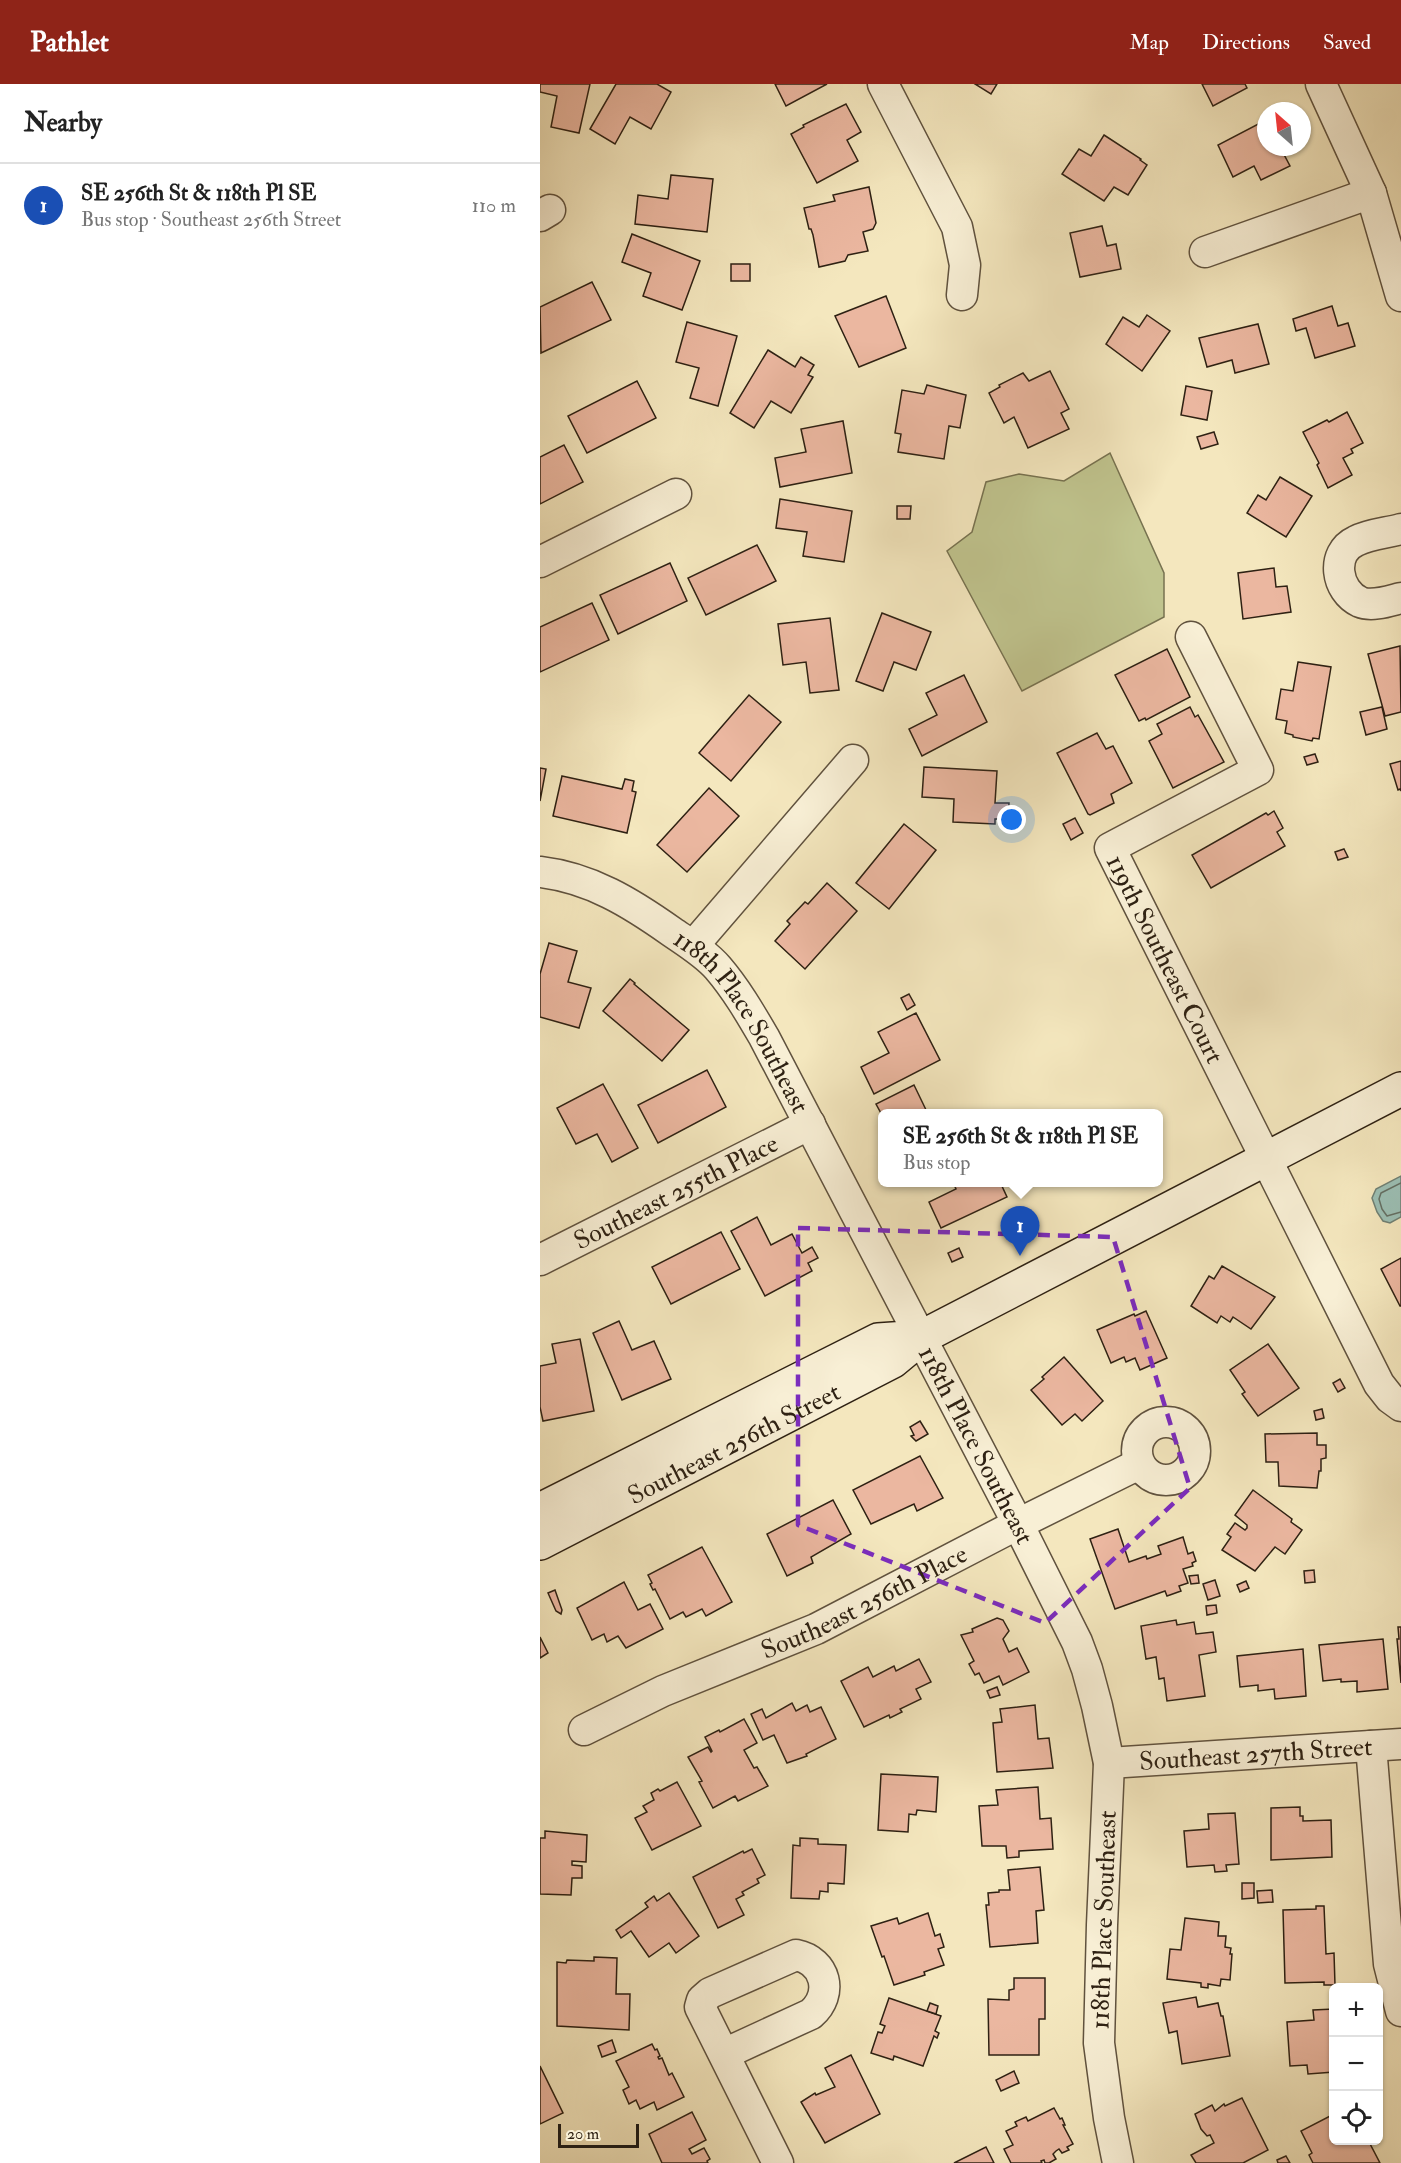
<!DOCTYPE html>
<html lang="en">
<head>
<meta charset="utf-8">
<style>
	body { margin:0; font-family:"IM FELL Double Pica",serif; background:#f6f6f6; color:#222 }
	.controls { position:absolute; right:18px; bottom:18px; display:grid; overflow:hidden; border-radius:9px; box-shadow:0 2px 4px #0004 }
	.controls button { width:54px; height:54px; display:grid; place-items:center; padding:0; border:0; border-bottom:2px solid #e0e0e0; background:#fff; color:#222; font:30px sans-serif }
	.compass { position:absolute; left:717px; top:18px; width:54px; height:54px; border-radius:50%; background:#fff; box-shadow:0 2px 4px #0004; rotate:333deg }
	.scale { position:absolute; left:18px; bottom:15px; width:81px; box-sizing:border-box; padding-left:6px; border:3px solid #2e2113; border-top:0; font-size:16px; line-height:21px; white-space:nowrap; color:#2e2113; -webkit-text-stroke:4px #f8efd5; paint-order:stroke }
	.you { position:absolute; left:472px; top:736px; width:21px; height:21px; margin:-15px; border:4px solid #fff; border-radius:50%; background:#1a73e8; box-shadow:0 0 0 9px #1a73e833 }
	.badge { display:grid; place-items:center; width:39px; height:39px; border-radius:50%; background:#8f2418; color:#fff; font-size:20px; font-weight:700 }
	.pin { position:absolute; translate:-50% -50px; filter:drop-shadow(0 2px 3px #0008) }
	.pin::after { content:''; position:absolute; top:32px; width:21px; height:18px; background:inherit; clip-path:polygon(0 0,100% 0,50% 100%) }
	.popup { position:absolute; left:338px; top:1025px; width:285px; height:78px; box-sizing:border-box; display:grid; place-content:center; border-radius:9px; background:#fff; filter:drop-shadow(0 2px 4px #0005); font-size:20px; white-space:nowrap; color:#767676 }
	.popup b { font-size:22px; color:#222 }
	.popup::after { content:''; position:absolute; left:50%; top:100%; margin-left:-12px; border:12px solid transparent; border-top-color:#fff }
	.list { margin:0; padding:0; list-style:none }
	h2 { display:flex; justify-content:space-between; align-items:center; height:78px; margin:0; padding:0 24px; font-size:26px }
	h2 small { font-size:20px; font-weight:400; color:#767676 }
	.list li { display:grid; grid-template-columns:39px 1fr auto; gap:18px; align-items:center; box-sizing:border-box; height:84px; padding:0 24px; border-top:2px solid #e0e0e0 }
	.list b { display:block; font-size:22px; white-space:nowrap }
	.list p { margin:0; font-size:20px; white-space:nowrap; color:#767676 }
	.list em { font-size:20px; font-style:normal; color:#767676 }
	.icon { flex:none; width:33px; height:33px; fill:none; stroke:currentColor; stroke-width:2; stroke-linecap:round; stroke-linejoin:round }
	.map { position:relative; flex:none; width:861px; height:2079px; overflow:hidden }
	header { display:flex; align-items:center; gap:36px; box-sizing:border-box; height:84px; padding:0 30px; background:#8f2418; color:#fff }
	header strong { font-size:28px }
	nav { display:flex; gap:33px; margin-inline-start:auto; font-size:21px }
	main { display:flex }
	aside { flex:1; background:#fff }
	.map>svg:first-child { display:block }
	.green { fill:#c0c48e; stroke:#777250; stroke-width:1.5 }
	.water { fill:#9cbfb4; stroke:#708074; stroke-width:1.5 }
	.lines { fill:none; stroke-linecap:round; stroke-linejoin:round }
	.shore { stroke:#657064; stroke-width:1.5 }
	.building { fill:#ebb7a0; stroke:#2e2113; stroke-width:1.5 }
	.street-casing { stroke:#60523e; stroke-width:33 }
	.secondary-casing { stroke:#2e2113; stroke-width:36 }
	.street { stroke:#f8efd5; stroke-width:30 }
	.secondary { stroke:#f8efd5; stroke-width:33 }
	.marked { fill:none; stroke:#7b2cbf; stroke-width:4.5; stroke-dasharray:12 8; stroke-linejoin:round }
	.labels { text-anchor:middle; stroke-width:5; stroke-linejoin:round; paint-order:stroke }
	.street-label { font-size:26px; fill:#2e2113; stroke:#f8efd5 }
</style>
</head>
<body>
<header>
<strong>Pathlet</strong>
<nav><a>Map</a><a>Directions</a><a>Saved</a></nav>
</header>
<main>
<aside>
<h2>Nearby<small></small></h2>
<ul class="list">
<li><span class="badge" style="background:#1a4fb4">1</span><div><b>SE 256th St &amp; 118th Pl SE</b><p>Bus stop · Southeast 256th Street</p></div><em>110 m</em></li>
</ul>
</aside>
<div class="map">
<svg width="861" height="2079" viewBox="0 0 861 2079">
	<rect width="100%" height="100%" fill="#f4e7be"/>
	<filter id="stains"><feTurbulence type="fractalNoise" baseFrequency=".00333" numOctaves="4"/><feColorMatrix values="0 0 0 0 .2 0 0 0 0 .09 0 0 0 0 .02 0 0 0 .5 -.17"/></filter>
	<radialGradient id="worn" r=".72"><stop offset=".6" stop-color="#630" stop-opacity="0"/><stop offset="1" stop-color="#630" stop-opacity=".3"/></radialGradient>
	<!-- green -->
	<path class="green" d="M570,369L624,489V533L482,607L407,467L432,448L446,398L479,390L524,397Z"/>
	<!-- water -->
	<path class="water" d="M861,1092V1133L850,1139L843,1137L837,1128L832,1114L836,1105Z"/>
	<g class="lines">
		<!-- shore -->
		<path class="shore" d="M861,1099L841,1109L839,1115L842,1125L847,1132L861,1128"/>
	</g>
	<!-- building -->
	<g class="building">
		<path d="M0,0H50L39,49L11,43L17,12L0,8Z"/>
		<path d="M76,0H117L131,8L111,45L90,33L75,60L50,45Z"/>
		<path d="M235,0H287L246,22Z"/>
		<path d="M435,0H457L451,10Z"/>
		<path d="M662,0H705L707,4L673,22Z"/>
		<path d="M306,20L321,48L307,56L318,77L277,99L251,50L264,43L263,41Z"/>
		<path d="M726,36V63H740L750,82L721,96L714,82L693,93L678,61Z"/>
		<path d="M564,51L601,75L600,76L607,81L588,111L574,103L564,117L522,90L539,65L551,72Z"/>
		<path d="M131,91L173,95L167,148L95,140L98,111L128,115Z"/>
		<path d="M329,103L336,139L333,145L323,148L328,167L308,171L305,177L279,183L273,151L271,145H269L264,124L295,117L293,111Z"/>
		<path d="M562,142L567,162L576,160L581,185L540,193L530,149Z"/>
		<path d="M92,150L160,177L142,226L103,212L111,189L82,178Z"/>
		<rect x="191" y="180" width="19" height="17"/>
		<path d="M52,198L71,236L1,269L0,223Z"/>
		<path d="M346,212L366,264L319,283L295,232Z"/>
		<path d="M792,222L798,242L808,239L815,262L775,274L766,244L756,247L753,235Z"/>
		<path d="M607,231L630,247L602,287L566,260L583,233L599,243Z"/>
		<path d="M147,238L197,252L178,322L150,314L159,284L136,278Z"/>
		<path d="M718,240L729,280L695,289L692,276L667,283L659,254Z"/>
		<path d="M228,266L255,283L261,273L274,281L268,291L273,293L251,329L231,317L214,344L190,329Z"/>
		<path d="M510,287L529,325L521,329L529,345L488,364L474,333L464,339L449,309L460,303L459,301L483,289L489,297Z"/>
		<path d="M97,297L116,334L47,369L28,332Z"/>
		<path d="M387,301L426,311L420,344L409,342L404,375L358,368L361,350L355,349L362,306L384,310Z"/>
		<path d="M646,302L672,307L667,336L641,331Z"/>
		<path d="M807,328L823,359L811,365L813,369L803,374L812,391L788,404L777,381L779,379L763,348L787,336L789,338Z"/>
		<path d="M303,337L312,389L240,403L235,374L266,368L261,345Z"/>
		<path d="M674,348L678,360L661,365L657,353Z"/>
		<path d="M24,361L43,398L0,420V373Z"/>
		<path d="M740,393L772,412L746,453L707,429L718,411L726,416Z"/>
		<path d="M240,415L312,427L304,478L263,472L267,448L236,444Z"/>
		<path d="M357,422H371L370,435H357Z"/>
		<path d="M217,461L236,497L166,531L148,494Z"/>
		<path d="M130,479L147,517L78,550L60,511Z"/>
		<path d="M734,484L736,503L747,502L751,528L703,535L698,489Z"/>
		<path d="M52,519L69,556L0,588V543Z"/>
		<path d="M342,529L391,548L376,586L354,578L343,607L316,597Z"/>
		<path d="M290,534L299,606L270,609L266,578L243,581L238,540Z"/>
		<path d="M860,562L861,628L845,632L828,570Z"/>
		<path d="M627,565L650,613L606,636L605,634L599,637L575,591Z"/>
		<path d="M758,578L791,583L779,655L773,654L772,657L753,653V651L745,649L747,637L736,635L741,605L753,607Z"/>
		<path d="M424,591L447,638L382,672L369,645L397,631L386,609Z"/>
		<path d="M209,611L241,638L191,697L159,669Z"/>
		<path d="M650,623L655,633L658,631L684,678L633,704L609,657L622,650L617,640Z"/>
		<path d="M842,623L847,645L826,651L820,628Z"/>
		<path d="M557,649L566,665L573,662L592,699L571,710L574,719L550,731L548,730L517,669Z"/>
		<path d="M775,670L778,678L767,681L764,673Z"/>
		<path d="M861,677V707L860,705L858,706L850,680Z"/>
		<path d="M384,683L457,687L455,719H469L468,735H455V740L413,738L414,715L382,713Z"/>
		<path d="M0,684L6,685L0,717Z"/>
		<path d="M22,692L82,705L85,695L94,697L92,707L96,708L87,749L13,732Z"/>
		<path d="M169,704L199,732L147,788L117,761Z"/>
		<path d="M734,727L743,744L737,748L745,762L671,804L652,771L726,729L728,731Z"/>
		<path d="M535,734L543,749L531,756L523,740Z"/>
		<path d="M364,740L396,766L349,825L316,799Z"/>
		<path d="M804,765L808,773L798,776L795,768Z"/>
		<path d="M287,799L317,827L265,885L235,857L250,840L247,837L265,818L268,820Z"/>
		<path d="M9,859L37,867L28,898L51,904L39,944L0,933V890Z"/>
		<path d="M90,895L95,899L94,900L149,946L122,977L63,927Z"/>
		<path d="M369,910L375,921L367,926L361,914Z"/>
		<path d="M376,929L400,976L334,1010L321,983L349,969L338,948Z"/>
		<path d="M167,986L186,1023L118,1059L98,1021Z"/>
		<path d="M63,1000L98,1064L72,1078L57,1050L36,1060L17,1024Z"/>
		<path d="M374,1001L388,1030L342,1031L336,1020Z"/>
		<path d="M413,1098H460L467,1113L401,1144L389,1118L416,1105Z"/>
		<path d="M217,1133L231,1161L252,1150L262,1169L272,1163L278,1174L268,1179L272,1187L225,1212L191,1147Z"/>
		<path d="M181,1148L200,1185L131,1220L112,1183Z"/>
		<path d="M419,1164L423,1173L412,1178L408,1169Z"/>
		<path d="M861,1174V1222H860L841,1185Z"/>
		<path d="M682,1182L735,1213L711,1245L693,1233L690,1238L681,1232L677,1239L651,1222L669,1192L674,1195Z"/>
		<path d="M606,1227L627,1274L600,1286L595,1274L586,1278L584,1273L571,1279L557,1246L594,1230L595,1232Z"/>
		<path d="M79,1237L92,1266L114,1257L131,1295L82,1316L53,1249Z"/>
		<path d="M40,1255L54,1327L3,1337L0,1323V1282L16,1279L12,1260Z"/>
		<path d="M728,1260L759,1304L718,1332L702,1310L705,1308L690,1286Z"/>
		<path d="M524,1273L563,1317L542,1337L535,1330L522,1341L491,1306L504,1295L502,1293Z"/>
		<path d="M800,1295L805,1304L798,1308L793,1299Z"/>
		<path d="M782,1325L784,1334L776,1336L774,1327Z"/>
		<path d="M380,1337L388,1350L376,1357L371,1352L374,1351L370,1343Z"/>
		<path d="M777,1349V1361H786V1374L781,1375V1387H779L777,1404L739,1402L738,1378H726L725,1350Z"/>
		<path d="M380,1372L403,1414L377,1427L374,1420L331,1440L313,1406Z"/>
		<path d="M713,1406L752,1435L751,1438L762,1446L745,1470L735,1463L715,1487L682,1466L691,1453L687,1450L695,1439L705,1446L707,1444V1441L695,1431Z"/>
		<path d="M293,1416L311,1450L271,1473L273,1479L247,1492L227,1450Z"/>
		<path d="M578,1445L589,1478L606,1472L607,1475L621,1470L618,1462L643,1453L648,1470L653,1468L656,1477L652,1479L653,1482L643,1485L648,1499L639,1502L641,1507L627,1512L625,1507L575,1525L550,1455Z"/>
		<path d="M162,1463L192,1518L166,1532L162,1525L146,1533L143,1528L130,1535L115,1505L113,1506L110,1500L112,1499L108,1491Z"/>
		<path d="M774,1486L775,1498L765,1499L764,1487Z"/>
		<path d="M658,1491L659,1499L651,1500L649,1492Z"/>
		<path d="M675,1496L680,1512L668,1516L663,1500Z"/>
		<path d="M706,1497L709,1504L700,1508L697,1501Z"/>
		<path d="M84,1498L98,1526L110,1520L123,1545L86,1564L78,1552L67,1558L64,1550L52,1556L37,1524Z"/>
		<path d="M15,1506L22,1526L21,1530L16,1527L8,1509Z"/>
		<path d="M676,1521L677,1529L667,1531L666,1522Z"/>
		<path d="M457,1534L463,1536L469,1547L463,1555L469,1568L477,1564L489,1588L463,1601L459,1592L444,1599L439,1589L435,1591L429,1580L434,1577L421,1551L433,1548L432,1545Z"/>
		<path d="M636,1536L637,1541L654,1538L656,1550L673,1548L676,1568L659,1571L665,1612L627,1617L624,1594L619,1595L616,1573L606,1575L601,1542Z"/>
		<path d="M858,1543H861V1599L857,1555H859Z"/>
		<path d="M0,1553L8,1569L0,1574Z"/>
		<path d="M843,1555L848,1605L817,1608V1597L801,1598V1595L783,1597L779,1561Z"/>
		<path d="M763,1565L766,1612L735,1615L734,1605L718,1607V1601L700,1603L697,1572Z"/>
		<path d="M379,1575L391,1598L376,1605L381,1615L360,1625L362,1628L350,1634L349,1631L324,1643L301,1597L328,1583L333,1593L354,1582L356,1587Z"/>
		<path d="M457,1603L460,1611L450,1614L447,1607Z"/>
		<path d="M252,1619L256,1627L267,1621L270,1628L281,1623L296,1655L266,1670L267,1672L247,1679L234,1651L223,1656L211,1630L222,1625L226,1634Z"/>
		<path d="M495,1621L498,1655L509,1654L513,1684L457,1688L453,1639L462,1638L460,1625Z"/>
		<path d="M204,1635L217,1659L204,1666L214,1684L217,1683L228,1702L198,1717L195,1712L173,1724L159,1698L162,1697L148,1673L168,1663L171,1668L172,1667L165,1653L179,1646L180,1648Z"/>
		<path d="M341,1690L398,1693L396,1728L377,1726L376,1731L369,1730L368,1748L338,1746Z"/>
		<path d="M137,1698L161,1742L112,1766L95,1734L107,1728L103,1722L114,1716L111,1709L118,1705L120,1707Z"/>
		<path d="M498,1703L500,1735L511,1734L513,1765L479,1767V1773L467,1774L466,1762H442L439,1722L458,1721L456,1706Z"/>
		<path d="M760,1723V1732H763V1737L791,1736L792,1773L731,1776V1724Z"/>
		<path d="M695,1729L699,1780L686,1781L687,1787L675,1788L674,1781L647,1783L644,1747L669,1745L668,1730Z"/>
		<path d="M5,1747L47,1751L46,1778L32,1777V1781L42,1782V1794H32L31,1811L0,1810V1754H5Z"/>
		<path d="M260,1754L278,1755V1760L306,1761L304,1800L288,1799V1808L280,1807L279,1815L251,1814L253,1761L260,1762Z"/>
		<path d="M212,1765L225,1791L217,1795L219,1799L202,1808L204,1811L196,1815L204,1831L178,1844L153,1793L203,1767L204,1769Z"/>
		<path d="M500,1783L504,1826L496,1827L498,1859L450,1863L446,1821H449L448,1809L459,1808V1806H470L468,1786Z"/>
		<path d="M702,1799H714V1814L702,1815Z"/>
		<path d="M732,1806L733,1818L718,1819L717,1807Z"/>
		<path d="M129,1809L159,1852L136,1869L129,1859L109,1873L91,1847L81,1854L76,1846L108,1823L105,1819L114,1812L117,1817Z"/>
		<path d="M776,1822H784L786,1870L794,1869L795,1901H784V1898L745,1899L743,1826L776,1825Z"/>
		<path d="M388,1829L395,1852L400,1850L404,1863L398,1865L404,1881L384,1888L385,1891L354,1901L344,1872L342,1873L331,1842L357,1834L359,1840Z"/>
		<path d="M645,1834L679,1838L678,1852H686L685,1863L691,1864L690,1870H692L690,1896L681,1895L680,1902L668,1900V1904L661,1903V1899L627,1895L630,1865L641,1866Z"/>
		<path d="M54,1873L77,1874L76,1910H90L89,1946L17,1942V1878L26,1879L27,1876L54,1877Z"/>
		<path d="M474,1894H505V1935H499V1971H449L448,1915L469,1916V1906L474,1905Z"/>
		<path d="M656,1913L658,1923L678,1919L681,1932H683L690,1972L642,1980L637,1947L629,1949L623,1919Z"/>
		<path d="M349,1914L401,1932L395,1947L399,1949L397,1954L394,1952L383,1982L354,1972L353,1976L331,1969L338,1948L342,1949L345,1942L340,1940Z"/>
		<path d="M390,1919L398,1922L396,1930L387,1927Z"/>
		<path d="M794,1925V1988L768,1990L767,1981L750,1982L747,1938L774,1936L773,1926Z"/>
		<path d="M72,1956L76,1968L62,1973L58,1962Z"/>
		<path d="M112,1960L115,1966L117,1965L120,1972L118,1973L119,1975L122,1974L129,1991L132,1989L144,2013L117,2026L114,2018L100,2025L96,2016L89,2020L83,2006L89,2003L76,1977Z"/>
		<path d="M311,1971L340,2030L285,2059L261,2018L275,2009L276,2011L295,2003L285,1984Z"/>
		<path d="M0,1982L23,2029L0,2040Z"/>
		<path d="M474,1987L479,1999L461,2007L456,1996Z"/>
		<path d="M702,2014L728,2066L703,2079H656L651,2071L674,2059L670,2051L667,2052L661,2045L655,2030L672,2021L675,2027L684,2020L685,2022Z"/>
		<path d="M514,2024L520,2035L522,2034L525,2041H523L533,2060L527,2063L529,2066L522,2069L519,2065L516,2067L513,2070L516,2075L509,2079H505L504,2076L501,2077L502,2079H471L464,2065L473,2061L466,2047L477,2042L475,2038L486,2033L488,2037Z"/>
		<path d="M152,2028L166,2056L149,2065L152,2070L164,2064L170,2075L167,2077L168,2079H122L109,2050Z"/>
		<path d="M794,2030V2056H828L840,2079H773L769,2071L772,2069L761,2047Z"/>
		<path d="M446,2063L454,2079H414Z"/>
		<path d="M746,2072L750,2079H738L737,2076Z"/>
	</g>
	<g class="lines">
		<defs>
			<g id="street">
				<path d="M343,0L417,143L425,181L422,211"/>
				<path d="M781,0L831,109L861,212"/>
				<path d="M0,132L10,126"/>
				<path d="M665,168L831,109"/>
				<path d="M861,445C847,449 829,450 816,457C790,469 796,507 820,518C832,523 849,517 861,514"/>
				<path d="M0,478L136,410"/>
				<path id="s1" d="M651,553L718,686L570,764L839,1300L850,1314L861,1322"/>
				<path id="s2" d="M0,788C51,794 91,819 132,848C148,859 166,870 178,884C196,905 210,929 224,953L478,1440L537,1558L547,1585L557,1622L569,1679L562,1841L559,1959L569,2034L578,2079"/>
				<path d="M153,862L313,676"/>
				<path id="s3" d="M0,1176L270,1040"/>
				<circle cx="626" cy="1367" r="29"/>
				<path id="s4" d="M44,1646L123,1607L276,1545L478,1440L599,1380"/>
				<path d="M831,1662L849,1880L861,1927"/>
				<path id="s5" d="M569,1679L861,1660"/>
				<path d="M184,1970L271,1930C294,1910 286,1877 256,1871L170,1909L162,1916L160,1923C186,1975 212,2027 238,2079"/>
			</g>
			<g id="secondary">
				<path d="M0,1426L338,1256L382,1253"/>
				<path id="s6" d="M0,1459L353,1277L382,1253L861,1005"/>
			</g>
		</defs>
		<!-- street casing -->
		<use href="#street" class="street-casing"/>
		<!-- secondary casing -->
		<use href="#secondary" class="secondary-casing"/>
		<!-- street -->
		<use href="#street" class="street"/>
		<!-- secondary -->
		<use href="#secondary" class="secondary"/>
	</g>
	<!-- marked area -->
	<path class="marked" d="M258,1144L573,1153L650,1404L505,1539L258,1441Z"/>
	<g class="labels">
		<!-- street labels -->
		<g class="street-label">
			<text dy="9" stroke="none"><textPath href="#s1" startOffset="440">119th Southeast Court</textPath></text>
			<text dy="9" stroke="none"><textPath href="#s2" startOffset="262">118th Place Southeast</textPath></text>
			<text dy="9" stroke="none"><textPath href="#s3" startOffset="152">Southeast 255th Place</textPath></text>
			<text dy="9" stroke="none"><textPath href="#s6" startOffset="218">Southeast 256th Street</textPath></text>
			<text dy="9" stroke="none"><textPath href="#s2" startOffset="748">118th Place Southeast</textPath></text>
			<text dy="9" stroke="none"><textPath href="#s4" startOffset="308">Southeast 256th Place</textPath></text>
			<text dy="9" stroke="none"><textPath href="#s5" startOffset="147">Southeast 257th Street</textPath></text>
			<text transform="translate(563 1836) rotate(-88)" y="9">118th Place Southeast</text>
		</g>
	</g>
	<rect width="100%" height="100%" filter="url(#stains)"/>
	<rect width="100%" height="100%" fill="url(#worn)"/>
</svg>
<div class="controls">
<button>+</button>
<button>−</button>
<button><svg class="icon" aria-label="locate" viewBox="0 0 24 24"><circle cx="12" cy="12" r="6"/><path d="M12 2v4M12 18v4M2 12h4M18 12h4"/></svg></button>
</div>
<svg class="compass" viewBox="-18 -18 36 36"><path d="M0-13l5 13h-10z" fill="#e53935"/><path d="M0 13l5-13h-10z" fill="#767676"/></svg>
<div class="scale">20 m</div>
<div class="you"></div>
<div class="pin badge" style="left:480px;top:1172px;background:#1a4fb4">1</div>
<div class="popup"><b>SE 256th St &amp; 118th Pl SE</b>Bus stop</div>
</div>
</main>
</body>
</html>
